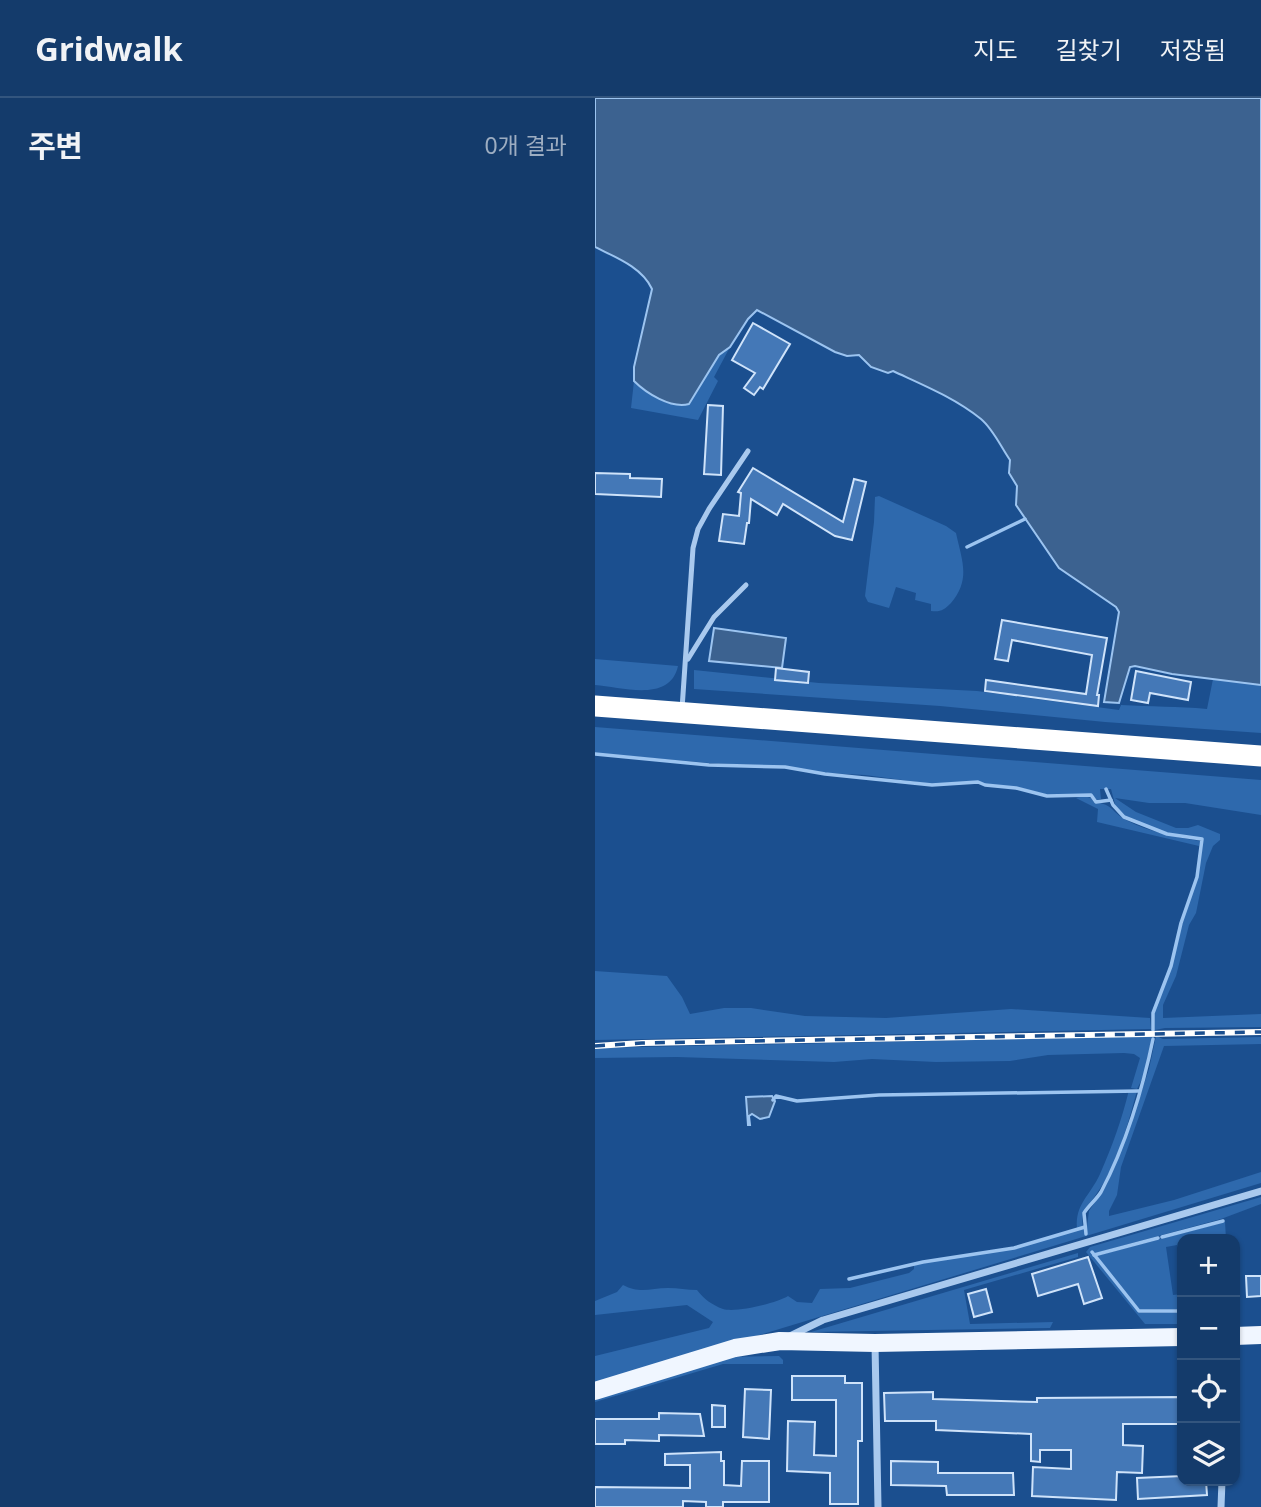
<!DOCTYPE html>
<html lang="ko">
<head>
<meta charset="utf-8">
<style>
	body { margin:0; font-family:"Noto Sans","Noto Sans KR",sans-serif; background:#214673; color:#f1f3f6 }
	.controls { position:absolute; right:21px; bottom:21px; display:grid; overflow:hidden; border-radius:14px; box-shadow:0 2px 5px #0004 }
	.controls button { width:63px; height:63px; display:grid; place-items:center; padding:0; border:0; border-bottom:2px solid #33557e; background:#143b6b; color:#f1f3f6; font:35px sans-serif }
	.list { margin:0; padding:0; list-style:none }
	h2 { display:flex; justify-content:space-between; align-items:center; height:91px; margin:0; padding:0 28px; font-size:30px }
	h2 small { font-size:23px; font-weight:400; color:#9dadc1 }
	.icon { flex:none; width:38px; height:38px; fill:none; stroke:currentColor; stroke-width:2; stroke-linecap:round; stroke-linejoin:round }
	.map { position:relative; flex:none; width:666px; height:1409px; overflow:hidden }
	header { display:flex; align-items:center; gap:42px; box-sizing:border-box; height:98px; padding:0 35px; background:#143b6b; border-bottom:2px solid #33557e }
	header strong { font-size:33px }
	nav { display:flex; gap:38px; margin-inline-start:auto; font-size:24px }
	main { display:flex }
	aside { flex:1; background:#143b6b }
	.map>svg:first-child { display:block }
	.green { fill:#2e69ad }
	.water { fill:#3c6290; stroke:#9cc4f0; stroke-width:2 }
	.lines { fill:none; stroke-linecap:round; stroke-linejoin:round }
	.stream { stroke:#9cc4f0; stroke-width:3.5 }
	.building { fill:#4478b7; stroke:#cfe3fa; stroke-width:2 }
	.lane { stroke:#a9c9ee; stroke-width:5 }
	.street { stroke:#a9c9ee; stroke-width:7 }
	.primary { stroke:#f0f6ff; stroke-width:18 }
	.highway { stroke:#fff; stroke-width:21 }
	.rail-casing { stroke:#fff; stroke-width:6 }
	.rail { stroke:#1b4f8f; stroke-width:3.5; stroke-dasharray:10; stroke-linecap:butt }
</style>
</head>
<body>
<header>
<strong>Gridwalk</strong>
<nav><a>지도</a><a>길찾기</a><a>저장됨</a></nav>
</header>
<main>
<aside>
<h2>주변<small>0개 결과</small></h2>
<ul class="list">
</ul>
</aside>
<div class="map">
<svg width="666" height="1409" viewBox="0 0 666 1409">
	<rect width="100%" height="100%" fill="#1b4f8f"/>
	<!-- green -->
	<g class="green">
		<path d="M135,249L119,279L123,283L103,322L36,310L39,283C51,295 76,311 94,306L124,257Z"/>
		<path d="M284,398L351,428L361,435C367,463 376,481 356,505C349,512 346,514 336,513V506L320,502L321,495L301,489L294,510L273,504L270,498L279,424L280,399Z"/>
		<path d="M0,561L83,568C75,605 27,589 0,587Z"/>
		<path d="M99,572L224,585L382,593L524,612L526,607C556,609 583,608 612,611L618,581L666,587V635L510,624L345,608L99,591Z"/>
		<path d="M0,629L666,682V717L590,705H554L520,700L541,714L581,730H593L603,727L625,736V742L618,748L611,765L601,815L594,827L581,878L568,907V920L666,916V929L570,930L560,932L559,915L577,868L587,825L602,779L608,741L572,735L530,719L521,710L516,691H505L506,701L502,702L496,696L453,697L422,689L390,686L383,683L337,686L270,677L230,675L190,668L114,665L0,655Z"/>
		<path d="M489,698L496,700L499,704C520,707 515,713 531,722C554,734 580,739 605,743L604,748L502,724L503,711L481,700Z"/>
		<path d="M0,873L72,878L87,899L95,916L129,910H156L210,918L291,920L416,911L555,920L556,931L0,942Z"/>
		<path d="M557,938L549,977L542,991L536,990L545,960L539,956L529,955L453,957L415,963L341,964L277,961L239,964L82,959L0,960V950Z"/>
		<path d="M561,938L568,941L666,939V946L569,948L526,1069L522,1097L514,1113V1118L579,1102L666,1074V1085L0,1287V1258L114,1230L118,1224L92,1207L0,1217V1203L22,1194L28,1187C45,1196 56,1190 73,1190C83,1190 92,1192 102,1192C109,1201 117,1207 128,1211C141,1215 182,1205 193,1198L202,1204L217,1205L225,1191L255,1190L314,1175L319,1171V1167L328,1165L419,1150L489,1130L491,1136L494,1113L512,1086L531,1040L554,971Z"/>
		<path d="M534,992L542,993C533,1025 522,1068 502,1095C494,1108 485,1112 488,1129L482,1130C480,1106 495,1098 505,1076C517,1049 527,1021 534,992Z"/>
		<path d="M666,1099V1106L626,1121L497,1156L544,1215L587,1214V1226H550L491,1154L495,1149Z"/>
		<path d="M630,1124L631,1141H587V1179L582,1147L571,1149L578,1197L587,1196V1211L545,1212L501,1158Z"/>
		<path d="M483,1155V1159L369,1192L375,1226L458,1224L455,1230L216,1234Z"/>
		<path d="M184,1258L188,1262V1266H128L0,1304V1298L129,1259Z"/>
	</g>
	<!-- water -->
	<g class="water">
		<path d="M0,0H666V587L577,576L540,568L535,569L524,605L509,604L524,514L521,509L464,470L421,407L422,388L414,375L415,362C406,349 398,331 386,321C360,300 328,287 298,273L293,275L276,269L264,257L252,258L240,254L162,212L153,221L135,249L124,257L94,306C76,311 51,295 39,283V269L57,191C47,169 20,159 0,149Z"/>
		<path d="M119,530L191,540L187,570L114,563Z"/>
		<path d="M177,998L180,1003L174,1019L165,1021L157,1016L154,1018L155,1027H153L151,999Z"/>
	</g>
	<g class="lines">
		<!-- stream -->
		<g class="stream">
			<path d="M372,449L430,421"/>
			<path d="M0,656L114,667L190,669L230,676L337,687L383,684L390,687L421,690L452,698L496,697L501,704L516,702"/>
			<path d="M511,691L518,707L529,719L572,736L607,741L602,779L586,825L576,868L558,915V932"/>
			<path d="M178,1002L181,998L202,1003L284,997L544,993"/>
			<path d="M491,1136L489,1115C494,1107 501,1102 506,1094C530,1049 548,990 558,941"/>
			<path d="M567,1139L628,1123"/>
			<path d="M497,1154L544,1213H587"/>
			<path d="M499,1157L563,1140"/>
			<path d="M254,1181L328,1164L419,1150L490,1129"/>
			<path d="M640,1212H641"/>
		</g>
	</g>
	<!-- building -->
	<g class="building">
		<path d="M158,225L195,246L168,291L165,289L159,297L149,290L160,275L137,262Z"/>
		<path d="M113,307L128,308L126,377L109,376Z"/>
		<path d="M158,370L248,424L259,381L271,384L257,442L240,438L188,406L182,417L156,401L154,425H152L149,446L124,443L128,416L144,418L146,395L143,394Z"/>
		<path d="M0,375L35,376V380L67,381L66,399L0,396Z"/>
		<path d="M407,522L512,540L502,597H504L503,608L390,593L391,582L491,596L497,557L417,542L413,563L400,561Z"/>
		<path d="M181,570L214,574L213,585L180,582Z"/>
		<path d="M541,573L596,584L593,602L555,595L553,605L536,602Z"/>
		<path d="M493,1159L507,1200L489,1206L483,1186L443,1198L437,1176Z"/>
		<path d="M651,1178H666V1198L652,1199Z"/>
		<path d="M391,1191L397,1214L379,1219L373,1196Z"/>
		<path d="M197,1278H250V1285H267V1343H263V1406H235V1375L192,1373L193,1323L220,1324L219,1357L241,1358V1302H197Z"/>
		<path d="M150,1291L176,1292L174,1341L148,1339Z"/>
		<path d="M338,1294V1301L442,1304V1300L587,1299V1326H528V1347L548,1348L547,1375L522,1374L521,1402L437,1398L438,1369L476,1371V1352H445V1364L436,1363V1336L341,1332V1323H290L289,1295Z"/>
		<path d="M117,1307L130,1308V1329H117Z"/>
		<path d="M64,1315L105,1316L109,1338L64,1337V1343L30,1342V1346H0V1321H64Z"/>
		<path d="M126,1354V1363H129V1387L146,1388L147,1363H174V1404H128V1409H111V1404L88,1403V1409H0V1389L95,1390V1367H70V1356Z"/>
		<path d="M296,1363L343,1364V1375H418L419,1397H352L351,1388L296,1387Z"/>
		<path d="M587,1378V1383H611L612,1397L543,1401L542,1380Z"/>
	</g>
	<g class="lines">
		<!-- lane -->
		<g class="lane">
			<path d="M93,561L119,519L151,487"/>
			<path d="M87,611L98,450L103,431L114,411L153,353"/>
		</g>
		<!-- street -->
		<g class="street">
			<path d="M195,1238L228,1222L666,1093"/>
			<path d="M280,1246L283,1409"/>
			<path d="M626,1409L627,1383"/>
		</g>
		<!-- primary -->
		<g class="primary">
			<path d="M640,1238L666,1237"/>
			<path d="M0,1293L140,1250L185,1243L280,1245L587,1239"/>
		</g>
		<!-- highway -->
		<path class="highway" d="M0,608L666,658"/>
		<defs>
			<path id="rail" d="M0,948L47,945L666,934"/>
		</defs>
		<!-- rail casing -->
		<use href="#rail" class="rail-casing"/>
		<!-- rail -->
		<use href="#rail" class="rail"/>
	</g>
</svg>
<div class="controls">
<button>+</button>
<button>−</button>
<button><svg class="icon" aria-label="locate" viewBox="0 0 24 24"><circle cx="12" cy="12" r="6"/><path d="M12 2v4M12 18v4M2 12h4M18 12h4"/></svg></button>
<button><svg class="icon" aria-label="layers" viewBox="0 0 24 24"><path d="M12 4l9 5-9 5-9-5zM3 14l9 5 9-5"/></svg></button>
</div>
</div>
</main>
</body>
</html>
